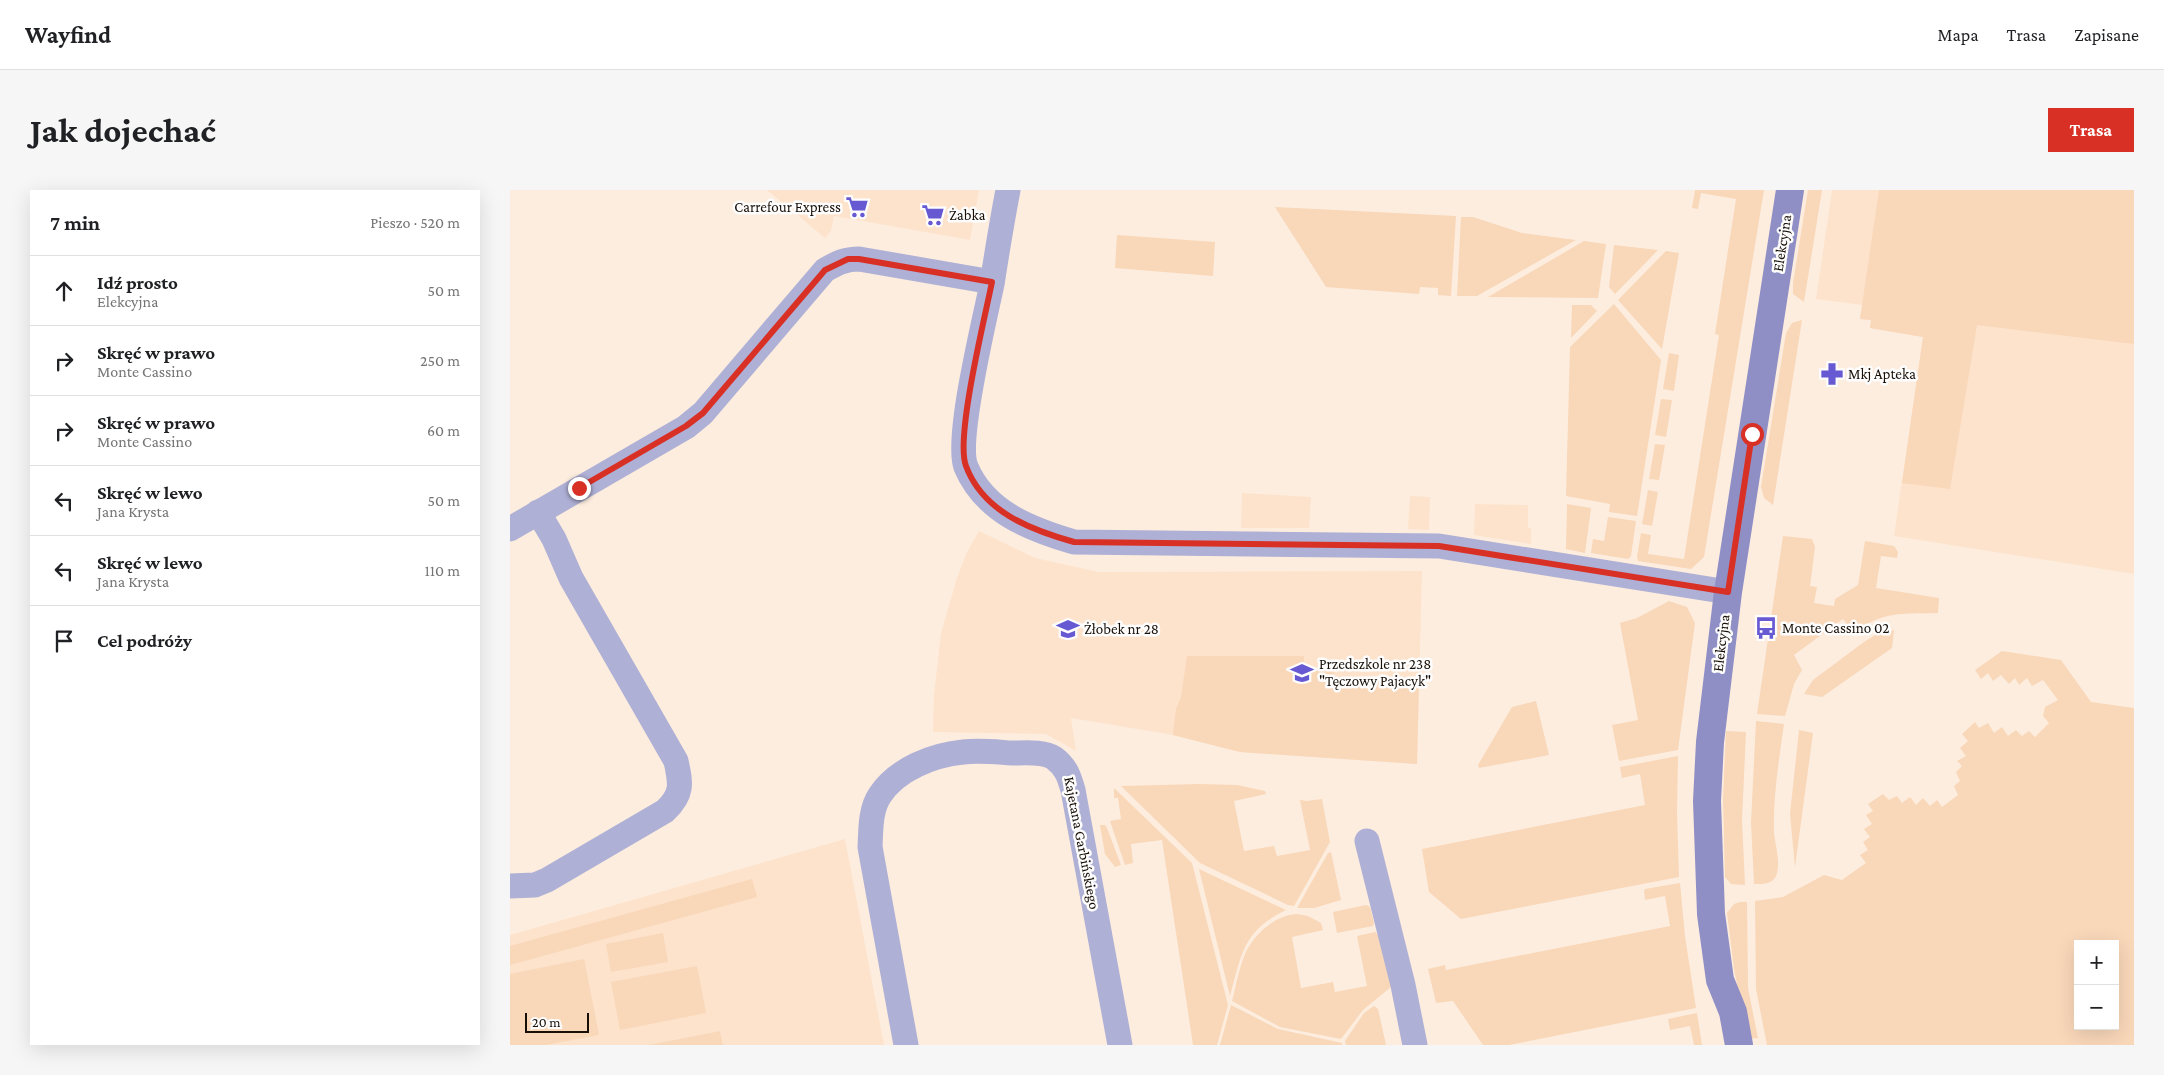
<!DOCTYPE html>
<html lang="pl">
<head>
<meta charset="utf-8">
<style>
	body { margin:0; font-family:"Crimson Pro",serif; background:#f6f6f6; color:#202124 }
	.controls { position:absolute; right:15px; bottom:15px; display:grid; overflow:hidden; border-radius:0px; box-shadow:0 5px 20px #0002 }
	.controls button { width:45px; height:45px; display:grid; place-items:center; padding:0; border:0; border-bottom:1px solid #e0e0e0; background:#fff; color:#202124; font:25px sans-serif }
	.scale { position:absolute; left:15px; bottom:12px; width:64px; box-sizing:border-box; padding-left:5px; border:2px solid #180f07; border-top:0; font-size:14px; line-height:18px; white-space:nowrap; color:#180f07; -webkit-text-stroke:4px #fdfdfd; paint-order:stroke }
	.stop { position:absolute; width:15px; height:15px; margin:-11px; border:4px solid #d93025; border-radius:50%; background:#fff }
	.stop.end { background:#d93025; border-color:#fff; box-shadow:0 1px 5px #0008 }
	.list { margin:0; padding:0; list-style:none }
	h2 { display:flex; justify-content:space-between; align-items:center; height:65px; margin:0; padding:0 20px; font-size:21px }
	h2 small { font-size:16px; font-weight:400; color:#757577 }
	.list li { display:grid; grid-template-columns:32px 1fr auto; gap:15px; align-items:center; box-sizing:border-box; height:70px; padding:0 20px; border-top:1px solid #e0e0e0 }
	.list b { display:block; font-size:19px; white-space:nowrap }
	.list p { margin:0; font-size:16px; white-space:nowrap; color:#757577 }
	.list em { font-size:16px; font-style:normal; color:#757577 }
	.icon { flex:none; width:28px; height:28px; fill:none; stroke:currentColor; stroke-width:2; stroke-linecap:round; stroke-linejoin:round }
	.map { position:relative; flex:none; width:1624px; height:855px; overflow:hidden; border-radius:0px }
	header { display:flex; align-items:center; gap:30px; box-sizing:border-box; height:70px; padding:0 25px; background:#fff; border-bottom:1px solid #e0e0e0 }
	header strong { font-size:24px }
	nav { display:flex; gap:28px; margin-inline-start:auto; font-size:18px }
	.intro { display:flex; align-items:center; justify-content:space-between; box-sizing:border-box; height:120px; padding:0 30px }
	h1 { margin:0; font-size:35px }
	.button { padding:12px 22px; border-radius:0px; background:#d93025; color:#fff; font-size:18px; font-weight:700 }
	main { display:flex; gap:30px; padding:0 30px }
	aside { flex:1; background:#fff; border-radius:0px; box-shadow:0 5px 20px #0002 }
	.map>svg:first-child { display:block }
	.built { fill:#fde3cc }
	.green { fill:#f9d7b9; fill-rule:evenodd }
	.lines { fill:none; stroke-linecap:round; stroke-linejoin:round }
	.street { stroke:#afb0d5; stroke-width:25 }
	.secondary { stroke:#8f8fc6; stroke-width:28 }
	.route { stroke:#d93025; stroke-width:6 }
	.labels { text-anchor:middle; stroke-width:5; stroke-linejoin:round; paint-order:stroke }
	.poi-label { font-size:15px; fill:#180f07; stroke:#fdfdfd; text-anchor:start }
	.street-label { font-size:15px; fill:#180f07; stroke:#fdfdfd }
</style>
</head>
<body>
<header>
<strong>Wayfind</strong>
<nav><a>Mapa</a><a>Trasa</a><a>Zapisane</a></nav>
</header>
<div class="intro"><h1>Jak dojechać</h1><a class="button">Trasa</a></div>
<main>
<aside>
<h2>7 min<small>Pieszo · 520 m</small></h2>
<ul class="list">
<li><svg class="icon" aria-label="ahead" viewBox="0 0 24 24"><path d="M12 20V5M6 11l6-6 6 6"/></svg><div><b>Idź prosto</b><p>Elekcyjna</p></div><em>50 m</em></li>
<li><svg class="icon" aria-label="right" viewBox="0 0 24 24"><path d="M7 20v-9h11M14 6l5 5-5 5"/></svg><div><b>Skręć w prawo</b><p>Monte Cassino</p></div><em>250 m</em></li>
<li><svg class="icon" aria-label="right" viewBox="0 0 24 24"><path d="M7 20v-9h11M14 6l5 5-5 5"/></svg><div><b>Skręć w prawo</b><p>Monte Cassino</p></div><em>60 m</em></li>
<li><svg class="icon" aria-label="left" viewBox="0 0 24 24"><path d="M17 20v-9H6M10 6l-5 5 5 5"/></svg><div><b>Skręć w lewo</b><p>Jana Krysta</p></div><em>50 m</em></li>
<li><svg class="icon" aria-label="left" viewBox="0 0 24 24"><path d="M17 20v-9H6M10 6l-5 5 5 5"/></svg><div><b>Skręć w lewo</b><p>Jana Krysta</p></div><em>110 m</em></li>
<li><svg class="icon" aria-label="arrive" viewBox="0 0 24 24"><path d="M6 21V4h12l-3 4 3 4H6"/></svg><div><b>Cel podróży</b></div></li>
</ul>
</aside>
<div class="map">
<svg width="1624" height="855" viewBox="0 0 1624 855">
	<rect width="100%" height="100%" fill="#fdeddf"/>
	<!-- built -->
	<g class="built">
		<path d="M257,0H469L460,50L324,26L321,41L315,48Z"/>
		<path d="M1322,0H1624V384L1384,346L1413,147L1360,138L1361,130L1350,129L1352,115L1306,109Z"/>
		<path d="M732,303L801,307L799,338H731Z"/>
		<path d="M900,306L920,307L919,340L898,339Z"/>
		<path d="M965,314L1018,315V338H1021V354L964,345Z"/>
		<path d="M469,341L525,368L589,382L912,381L907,574L730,562L663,545L561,528L566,561L536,544L423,542L424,505L431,443L447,388L457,362Z"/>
		<path d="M335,649L374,855H213L210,841L138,855H0V745Z"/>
	</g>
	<!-- green -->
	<g class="green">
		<path d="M1185,0H1254L1194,367L1181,379L1128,371L1127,367L1131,343L1141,345L1138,364L1174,369L1209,145L1205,144L1226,9L1191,3L1188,19L1182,18Z"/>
		<path d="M1298,0H1312L1294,112L1283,104V93Z"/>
		<path d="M1369,0H1624V154L1467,135L1440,299L1392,293L1413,147L1360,138L1361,130L1350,129Z"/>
		<path d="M765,17L946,26L941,106L928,105V98L910,97L909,104L816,97Z"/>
		<path d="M951,27H963L1012,43L1066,50L967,106H947Z"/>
		<path d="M607,45L705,52L703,86L605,78Z"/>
		<path d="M1074,51L1096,54L1088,108L978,107Z"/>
		<path d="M1104,55L1148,60L1105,104L1099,97Z"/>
		<path d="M1156,61L1169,63L1152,159L1108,110Z"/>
		<path d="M1104,114L1151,170L1127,326L1099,322L1100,314L1056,306L1060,157Z"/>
		<path d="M1062,115H1081L1087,121L1061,148Z"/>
		<path d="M1292,130L1263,315L1254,308L1251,297L1276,143L1282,133Z"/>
		<path d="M1159,163L1169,165L1164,201L1153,199Z"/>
		<path d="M1151,209L1162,210L1156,247L1145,245Z"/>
		<path d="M1145,254L1155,255L1149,290L1139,289Z"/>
		<path d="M1138,300L1148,302L1142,336L1132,334Z"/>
		<path d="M1057,314L1081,318L1075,363L1056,359Z"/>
		<path d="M1098,327L1126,331L1121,366L1118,369L1081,363L1083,349L1094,351Z"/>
		<path d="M1273,346L1302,349L1305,357L1300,396L1307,397L1304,413L1324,416L1325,409L1348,395L1355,351L1384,356L1388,362L1387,368L1371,366L1366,398L1429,408L1428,423C1389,424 1376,421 1343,442L1333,429L1284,465L1292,480L1284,494L1275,526L1247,524Z"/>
		<path d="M1159,411L1177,417L1185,433L1168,560L1109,571L1102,535L1128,530L1110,433L1127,428Z"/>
		<path d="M1384,440L1382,458L1312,507L1294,504L1303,490L1354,452L1372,441Z"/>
		<path d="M1492,461L1551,470L1581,512L1624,518V855H1257L1246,799L1245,711L1273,707L1314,685L1332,690L1356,673L1350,665L1358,660L1353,652L1360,647L1354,639L1362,634L1356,625L1363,621L1358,614L1373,604L1379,610L1387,606L1392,613L1400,607L1406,615L1413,608L1420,616L1427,610L1432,617L1448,605L1444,596L1450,591L1446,582L1452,576L1447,571L1456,566L1450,558L1458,551L1452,544L1465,532L1469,538L1478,533L1484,543L1492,537L1498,546L1506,540L1512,546L1519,541L1525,547L1539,533L1533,526L1535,517L1548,510L1533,490L1522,496L1517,488L1509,495L1505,488L1499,494L1491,485L1483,491L1478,483L1471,489L1465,480ZM1568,754H1605V836H1568Z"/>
		<path d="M677,466H794V478L824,479V490H909L907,574L730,562L663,545L666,519L671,507Z"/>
		<path d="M1026,511L1039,565L969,578L968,575L1002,517Z"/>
		<path d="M1246,531L1274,534C1269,570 1263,606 1264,642C1265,655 1272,676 1265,688C1260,695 1251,694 1244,694L1241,632Z"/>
		<path d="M1289,540L1303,543L1285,677L1280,624Z"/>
		<path d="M1216,541L1236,542L1232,630L1235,695L1221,694L1215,687L1213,609Z"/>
		<path d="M1168,566L1167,623L1169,687L951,729L919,702L912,659L1135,615L1130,584L1112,588L1110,577Z"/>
		<path d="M690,594L727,595L755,601L756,604L724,611L734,661L764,656L767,666L800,660L790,610L797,611L812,609L820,652L784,716L778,715L690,673L611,596Z"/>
		<path d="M604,598L682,673L718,815L707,855H683L652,650L621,654L623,673L615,675L600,631L611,629L608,608H604Z"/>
		<path d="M590,635H595L597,638L611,675L605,677L595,664Z"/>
		<path d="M821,662L831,710L804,718H787L818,663Z"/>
		<path d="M689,679L776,720C733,741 732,763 720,806Z"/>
		<path d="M242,689L247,707L0,775V756Z"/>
		<path d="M1170,693L1175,746L1186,818L999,855H973L943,811L926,813L918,779L935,775L936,780L1160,736L1155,706L1135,710L1134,701L1135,699Z"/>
		<path d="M1230,712H1237L1238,798L1248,848L1238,849L1224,779L1217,723L1224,714Z"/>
		<path d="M856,715L860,717L864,733L863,736L827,743L823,722Z"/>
		<path d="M787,724L798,726L811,733L813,740L782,747L791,798L823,792L825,802L857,796L847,746L865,742L868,745L881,797L853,820L831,849L770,837L722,811C726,796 729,777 736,762C745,743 766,725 787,724Z"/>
		<path d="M153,743L158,772L101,782L96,754Z"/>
		<path d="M74,769L89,845L36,855H0V784Z"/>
		<path d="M187,776L196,823L110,840L101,792Z"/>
		<path d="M721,815L768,839L832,853V855H710Z"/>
		<path d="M864,816L868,819L876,855H836L835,851L854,823Z"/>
		<path d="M1187,823L1192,855H1184L1180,836L1160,840L1158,829Z"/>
		<path d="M210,841L213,855H138Z"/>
	</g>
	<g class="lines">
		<!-- street -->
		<g class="street">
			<path d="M498,0C492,31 487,62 482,94C475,128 445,250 456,277C475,322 520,339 564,352L929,356L1218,402"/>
			<path d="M0,339L176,237L193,223L315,80C327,73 335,69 349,69L482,92"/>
			<path d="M857,651L893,795L905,855"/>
			<path d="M0,696L25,695L37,690L155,621C173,604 171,594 166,571L61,388L44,349L28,322"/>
			<path d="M396,855L360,657C361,639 360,620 370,605C387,579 423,565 453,562C469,560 486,562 502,563C514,563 534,561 544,568C556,577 559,586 563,600L610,855"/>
		</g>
		<!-- secondary -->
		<path class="secondary" d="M1229,855L1223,822L1210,790L1201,724L1197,611L1200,552L1218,402L1280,0"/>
	</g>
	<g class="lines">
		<!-- route -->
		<path class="route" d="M69,298L176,236L193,223L315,80L338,69H349L482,92C475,127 445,248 456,276C473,322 521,340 564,352L929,356L1218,402L1242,244"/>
	</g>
	<!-- icons -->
	<defs>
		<symbol id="supermarket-bare" viewBox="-9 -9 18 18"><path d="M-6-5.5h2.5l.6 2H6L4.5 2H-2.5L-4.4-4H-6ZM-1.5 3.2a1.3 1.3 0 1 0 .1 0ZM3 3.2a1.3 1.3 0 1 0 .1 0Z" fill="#6759d2" stroke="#fdfdfd" stroke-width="2.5" paint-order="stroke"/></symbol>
		<symbol id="pharmacy-bare" viewBox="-9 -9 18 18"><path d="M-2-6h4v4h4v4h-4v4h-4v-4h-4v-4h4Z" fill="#6759d2" stroke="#fdfdfd" stroke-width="2.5" paint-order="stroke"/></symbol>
		<symbol id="bus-bare" viewBox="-9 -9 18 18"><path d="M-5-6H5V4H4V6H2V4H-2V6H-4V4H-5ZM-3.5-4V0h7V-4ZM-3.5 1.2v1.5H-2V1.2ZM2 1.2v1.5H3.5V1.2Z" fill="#6759d2" stroke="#fdfdfd" stroke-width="2.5" paint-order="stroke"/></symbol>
		<symbol id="school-bare" viewBox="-9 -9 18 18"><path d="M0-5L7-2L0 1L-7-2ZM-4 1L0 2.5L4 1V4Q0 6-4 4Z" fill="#6759d2" stroke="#fdfdfd" stroke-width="2.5" paint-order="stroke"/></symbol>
	</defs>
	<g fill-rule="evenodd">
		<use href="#supermarket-bare" x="331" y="1" width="32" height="32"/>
		<use href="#supermarket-bare" x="407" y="9" width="32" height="32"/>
		<use href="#pharmacy-bare" x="1306" y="168" width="32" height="32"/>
		<use href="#bus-bare" x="1240" y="422" width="32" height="32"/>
		<use href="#school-bare" x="542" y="423" width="32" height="32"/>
		<use href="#school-bare" x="776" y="467" width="32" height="32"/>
	</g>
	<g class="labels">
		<!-- poi labels -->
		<g class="poi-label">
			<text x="331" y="22" text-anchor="end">Carrefour Express</text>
			<text x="439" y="30">Żabka</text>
			<text x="1338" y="189">Mkj Apteka</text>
			<text x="1272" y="443">Monte Cassino 02</text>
			<text x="574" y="444">Żłobek nr 28</text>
			<text x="809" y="479">Przedszkole nr 238<tspan x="809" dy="17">"Tęczowy Pajacyk"</tspan></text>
		</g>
		<!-- street labels -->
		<g class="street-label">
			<text transform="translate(1272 53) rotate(-81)" y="5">Elekcyjna</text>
			<text transform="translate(1211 453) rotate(-83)" y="5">Elekcyjna</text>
			<text transform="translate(572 653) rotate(79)" y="5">Kajetana Garbińskiego</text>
		</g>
	</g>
</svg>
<div class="controls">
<button>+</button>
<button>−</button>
</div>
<div class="scale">20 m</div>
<div class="stop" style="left:1242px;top:244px"></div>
<div class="stop end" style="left:69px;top:298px"></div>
</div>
</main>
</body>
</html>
